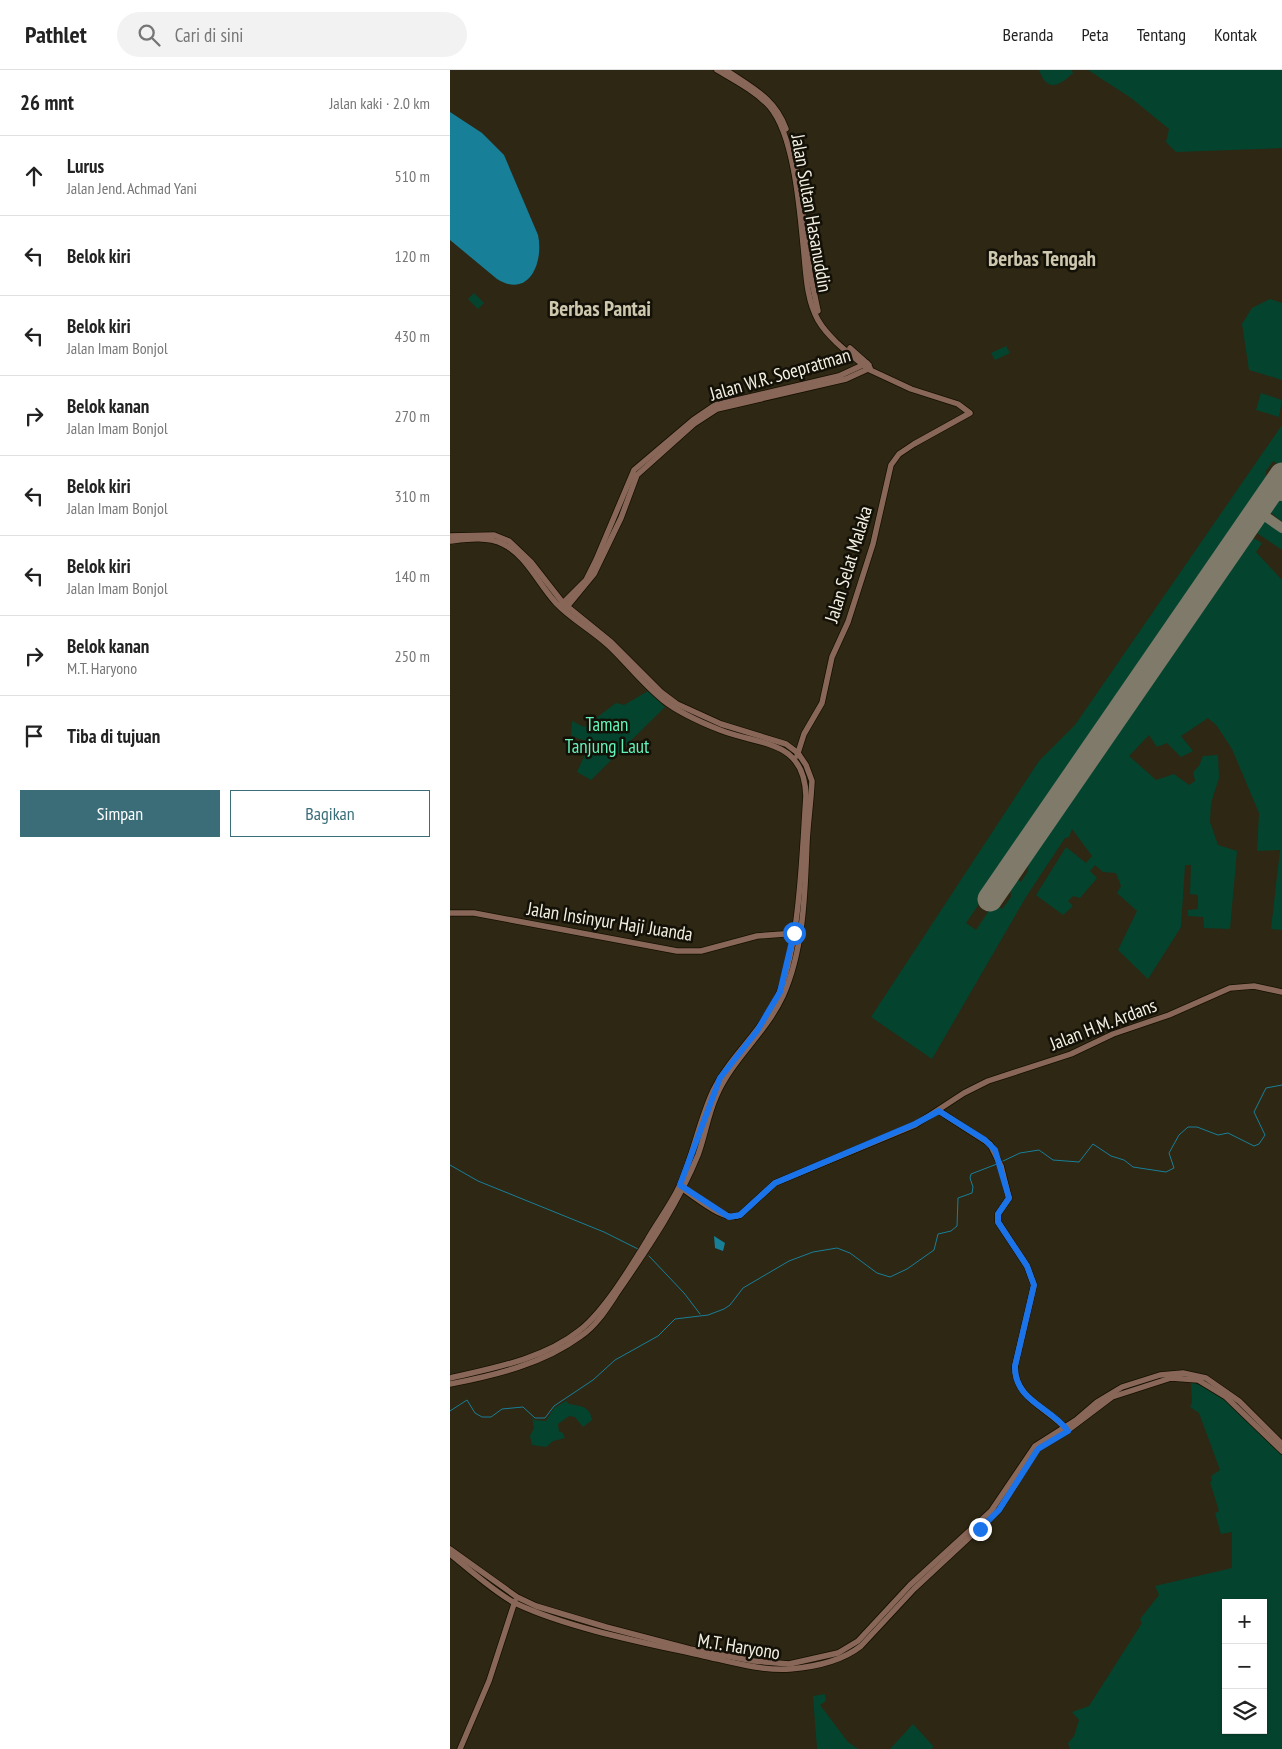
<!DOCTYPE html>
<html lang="id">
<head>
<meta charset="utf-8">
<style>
	body { margin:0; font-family:"PT Sans Narrow",sans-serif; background:#f2f2f2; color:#222 }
	.controls { position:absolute; right:15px; bottom:15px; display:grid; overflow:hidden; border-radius:0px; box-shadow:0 1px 4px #0004 }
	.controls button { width:45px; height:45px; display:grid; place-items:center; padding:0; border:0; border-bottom:1px solid #e0e0e0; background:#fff; color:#222; font:25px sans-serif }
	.stop { position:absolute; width:15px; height:15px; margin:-11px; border:4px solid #1a73e8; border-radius:50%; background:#fff }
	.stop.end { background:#1a73e8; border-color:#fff; box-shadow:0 1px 5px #0008 }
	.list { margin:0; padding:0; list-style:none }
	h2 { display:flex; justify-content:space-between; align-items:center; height:65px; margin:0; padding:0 20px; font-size:21px }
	h2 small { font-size:16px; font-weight:400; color:#767676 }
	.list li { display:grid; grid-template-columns:32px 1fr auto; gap:15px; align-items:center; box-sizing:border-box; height:80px; padding:0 20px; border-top:1px solid #e0e0e0 }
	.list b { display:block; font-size:19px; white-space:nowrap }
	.list p { margin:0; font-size:16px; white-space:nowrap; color:#767676 }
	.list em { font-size:16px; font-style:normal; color:#767676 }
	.actions { display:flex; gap:10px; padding:15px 20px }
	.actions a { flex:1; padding:11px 0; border:1px solid #3a6d78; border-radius:0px; text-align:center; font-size:18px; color:#3a6d78 }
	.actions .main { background:#3a6d78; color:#fff }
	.icon { flex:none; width:28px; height:28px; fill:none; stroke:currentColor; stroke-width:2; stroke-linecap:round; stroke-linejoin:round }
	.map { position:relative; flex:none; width:832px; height:1679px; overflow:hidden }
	header { display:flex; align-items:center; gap:30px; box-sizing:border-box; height:70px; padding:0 25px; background:#fff; border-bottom:1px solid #e0e0e0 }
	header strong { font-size:24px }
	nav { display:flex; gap:28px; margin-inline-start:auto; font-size:18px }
	.search { width:350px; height:45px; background:#f2f2f2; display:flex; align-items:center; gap:12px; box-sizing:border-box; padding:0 18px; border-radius:28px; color:#767676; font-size:19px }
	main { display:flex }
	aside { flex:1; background:#fff }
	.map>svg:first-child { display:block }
	.green { fill:#04442f; fill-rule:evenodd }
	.water { fill:#187f99 }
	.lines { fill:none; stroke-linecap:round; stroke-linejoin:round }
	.stream { stroke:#187f99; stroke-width:1 }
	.taxiway { stroke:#807a6a; stroke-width:10 }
	.runway { stroke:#807a6a; stroke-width:25 }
	.secondary-casing { stroke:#151000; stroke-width:7 }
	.secondary { stroke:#896758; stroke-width:5.5 }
	.route { stroke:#1a73e8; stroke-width:6 }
	.labels { text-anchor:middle; stroke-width:5; stroke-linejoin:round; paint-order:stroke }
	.street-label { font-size:19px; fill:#f3f0e3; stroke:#131008 }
	.park-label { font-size:19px; fill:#64f3ba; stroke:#131008 }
	.quarter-label { font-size:21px; font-weight:bold; fill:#cec8af; stroke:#131008 }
</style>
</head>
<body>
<header>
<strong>Pathlet</strong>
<div class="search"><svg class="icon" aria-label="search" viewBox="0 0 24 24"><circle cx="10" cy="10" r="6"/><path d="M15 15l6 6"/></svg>Cari di sini</div>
<nav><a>Beranda</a><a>Peta</a><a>Tentang</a><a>Kontak</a></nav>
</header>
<main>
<aside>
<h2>26 mnt<small>Jalan kaki · 2.0 km</small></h2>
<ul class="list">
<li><svg class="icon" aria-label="ahead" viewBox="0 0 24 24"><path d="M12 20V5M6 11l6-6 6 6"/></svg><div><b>Lurus</b><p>Jalan Jend. Achmad Yani</p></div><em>510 m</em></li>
<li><svg class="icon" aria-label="left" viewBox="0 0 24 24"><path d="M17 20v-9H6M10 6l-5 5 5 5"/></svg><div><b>Belok kiri</b></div><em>120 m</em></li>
<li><svg class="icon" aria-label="left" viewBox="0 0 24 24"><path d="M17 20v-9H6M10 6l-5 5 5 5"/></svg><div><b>Belok kiri</b><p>Jalan Imam Bonjol</p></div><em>430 m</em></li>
<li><svg class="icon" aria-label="right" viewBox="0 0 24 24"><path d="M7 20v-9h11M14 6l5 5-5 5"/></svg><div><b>Belok kanan</b><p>Jalan Imam Bonjol</p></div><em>270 m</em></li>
<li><svg class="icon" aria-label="left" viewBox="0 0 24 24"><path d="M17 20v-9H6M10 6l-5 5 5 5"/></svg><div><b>Belok kiri</b><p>Jalan Imam Bonjol</p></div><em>310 m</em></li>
<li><svg class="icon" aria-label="left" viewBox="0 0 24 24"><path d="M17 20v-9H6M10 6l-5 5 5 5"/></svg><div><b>Belok kiri</b><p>Jalan Imam Bonjol</p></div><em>140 m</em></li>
<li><svg class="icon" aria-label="right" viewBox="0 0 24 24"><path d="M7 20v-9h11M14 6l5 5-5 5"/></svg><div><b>Belok kanan</b><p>M.T. Haryono</p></div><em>250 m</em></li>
<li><svg class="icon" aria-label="arrive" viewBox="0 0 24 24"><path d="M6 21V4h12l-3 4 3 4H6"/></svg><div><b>Tiba di tujuan</b></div></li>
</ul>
<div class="actions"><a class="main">Simpan</a><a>Bagikan</a></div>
</aside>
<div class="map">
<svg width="832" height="1679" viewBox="0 0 832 1679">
	<rect width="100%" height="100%" fill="#2d2713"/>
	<!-- green -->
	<g class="green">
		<path d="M589,0H622L623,3C608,17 597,22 589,0Z"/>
		<path d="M638,0H832V78L726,82L716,72L719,59L681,28Z"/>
		<path d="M24,223L34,233L28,239L18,229Z"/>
		<path d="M820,229L832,233V310L799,300L792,254L802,238Z"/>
		<path d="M556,276L560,283L545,290L541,283Z"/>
		<path d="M811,323L832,330L829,347L806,340Z"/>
		<path d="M832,355V394L830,396L823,391L816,401V417L516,853L526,860L544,833L552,839L561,827L560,811L563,806L571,812L578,801L579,784L800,466L812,473L806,482L832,510V860L821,859L830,780L807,781L809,743L782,679L767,656L758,648L731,666L743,681L731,687L717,673L707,677L699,665L679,686L706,710L724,704L739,715L745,711L743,702L749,696L753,686L768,685L769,708L761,733L760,752L768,775L787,781L780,859L754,858L753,847L738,846V840L748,839V825L740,824L741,795H735L731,857L698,909L668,880L687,841L667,823L671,816L666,803L653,802L645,795L640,801L647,808L630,828L623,826L618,831L623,836L613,845L586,825L616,777L636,793L642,786L622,759L619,767L615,768L576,827L482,989L421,947L589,691L625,655Z"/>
		<path d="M822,430H832V452L819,441V435Z"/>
		<path d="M814,449L832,461V480L804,461V457L808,451Z"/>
		<path d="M198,621L215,637L141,710L127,702L138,678L136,671L121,666L122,651L134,657L166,633L174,635Z"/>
		<path d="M741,1312L764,1320L832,1385V1679H620L618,1673L624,1666L629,1650L622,1642L639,1636L692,1553L690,1549L709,1525L705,1516L782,1498V1462L771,1464L765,1443L769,1441L760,1412L762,1411L761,1406L770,1400L749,1343L740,1337L742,1333ZM776,1533H813V1660H776Z"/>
		<path d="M116,1331L119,1334C130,1336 140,1336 142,1350L133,1357L125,1347L119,1346L108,1354L109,1362H112L115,1368L103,1371L96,1377L82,1375L80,1366L84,1358L82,1347L84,1350L96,1351L104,1338Z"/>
		<path d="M375,1624L376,1631L370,1635L398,1672L408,1679H367L363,1626Z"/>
		<path d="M463,1654L484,1677L481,1679H440Z"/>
	</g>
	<!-- water -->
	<g class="water">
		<path d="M0,42L32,63L54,85L88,165C94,192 79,229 47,209L0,170Z"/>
		<path d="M264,1166L275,1173L273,1181L265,1178Z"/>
	</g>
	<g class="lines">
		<!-- stream -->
		<g class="stream">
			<path d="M551,1092L570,1083L589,1080L603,1090L629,1092L643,1074L661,1086L674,1090L683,1097L716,1102L724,1098L719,1083L729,1065L738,1057H747L768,1065L778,1063L804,1076L809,1074L815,1065L804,1042L816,1018L832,1015"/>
			<path d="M0,1095L28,1111L154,1162L188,1179"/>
			<path d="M199,1186L234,1223L250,1244"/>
			<path d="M0,1341L17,1330L25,1343L32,1347H41L52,1339L73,1337L85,1348H95L104,1336L143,1310L165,1290L208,1266L225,1249L258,1245L274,1239L280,1235L293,1218L339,1191L363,1182L387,1178L400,1183L427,1203L440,1207L457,1199L484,1180L488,1164L501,1161L507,1156L508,1128L522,1123L523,1117L520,1108L521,1104L547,1094"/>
		</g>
		<!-- taxiway -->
		<g class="taxiway">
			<path d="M818,425L832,426"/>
			<path d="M812,444L832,458"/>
			<path d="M804,446L812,444V434"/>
		</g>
		<!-- runway -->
		<path class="runway" d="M540,829L832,405"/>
		<defs>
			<g id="secondary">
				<path d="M267,0C284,10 307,22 320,37C345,67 350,144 354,184C356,205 357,231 368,250C379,269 400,284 417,298"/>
				<path d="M276,0C302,18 325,28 336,59"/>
				<path d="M342,78L352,132L360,203L368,241"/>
				<path d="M400,278L419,295"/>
				<path d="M0,466L44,465L59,471L81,492L113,533L161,572L211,622L227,634L271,654L336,674L348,683L356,695L362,711C361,732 358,752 357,772C355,822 354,879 333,926C316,963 282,989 266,1027C258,1045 255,1066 248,1085C229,1132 200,1175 172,1216C160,1233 149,1254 131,1266C93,1294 46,1305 0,1314"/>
				<path d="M0,471C17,469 37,466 53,474C76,485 89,515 106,533C121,549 142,560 159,576C177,593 193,614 213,630C229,643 250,652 270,660C311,676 354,669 356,726C352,782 350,890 322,938C305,967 278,990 263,1021C249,1051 243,1086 229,1117C220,1136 206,1154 196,1172C180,1198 154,1241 130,1260C94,1289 44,1298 0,1308"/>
				<path d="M111,535L136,510L146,490L184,400L243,350L265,335L389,306L417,293"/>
				<path d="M116,538L144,504L171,448L187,405L244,354L267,339L396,309L420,298"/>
				<path d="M347,686L354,664L372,633L382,587L398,552L423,474L441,395L449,384L464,374L520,343L508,334L461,319L418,299"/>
				<path d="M0,843H24L227,881H251L307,866L347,863"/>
				<path d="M489,1041L540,1074L551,1096L559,1128L548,1144V1152L577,1196L584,1215L565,1296C564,1329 599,1338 616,1359"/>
				<path d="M231,1118C246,1127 274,1153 290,1145L325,1113L465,1055L514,1023L538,1011L621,984L663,964L719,945L780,918L804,916L832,922"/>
				<path d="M0,1479L67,1527L86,1536L156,1557L240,1579L304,1591L339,1594L388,1583L408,1571L460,1515L541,1441L585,1376L626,1350L647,1332L672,1317L710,1305L733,1303L756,1308L789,1331L832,1374"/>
				<path d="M0,1484C19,1499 46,1524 67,1534C121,1559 196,1573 254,1586C281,1592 312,1601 340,1599C364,1597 392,1591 411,1576L464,1519L549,1440L587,1379L617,1361L662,1327L721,1308L748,1310L776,1327L832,1381"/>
				<path d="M10,1679L39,1611L65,1531"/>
			</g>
		</defs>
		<!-- secondary casing -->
		<use href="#secondary" class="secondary-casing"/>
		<!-- secondary -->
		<use href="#secondary" class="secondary"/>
	</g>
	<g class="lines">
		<!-- route -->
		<path class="route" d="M344,863L330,922L307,961L270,1008L230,1115L279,1147L290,1145L325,1113L465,1054L489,1041L535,1070L545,1080L559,1128L548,1144V1152L577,1196L584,1215L565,1296C564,1331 601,1337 618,1361L588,1379L549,1440L530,1459"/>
	</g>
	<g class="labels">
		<!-- street labels -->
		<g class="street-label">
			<text transform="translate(362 143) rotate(80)" y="7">Jalan Sultan Hasanuddin</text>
			<text transform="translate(330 304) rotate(-16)" y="7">Jalan W.R. Soepratman</text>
			<text transform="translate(398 494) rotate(-73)" y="7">Jalan Selat Malaka</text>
			<text transform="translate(160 851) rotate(9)" y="7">Jalan Insinyur Haji Juanda</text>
			<text transform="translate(653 954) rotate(-21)" y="7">Jalan H.M. Ardans</text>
			<text transform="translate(289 1576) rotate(9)" y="7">M.T. Haryono</text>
		</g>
		<!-- park labels -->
		<g class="park-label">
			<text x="157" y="661">Taman<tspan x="157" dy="22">Tanjung Laut</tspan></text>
		</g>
		<!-- quarter labels -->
		<g class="quarter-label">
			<text x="592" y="196">Berbas Tengah</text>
			<text x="150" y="246">Berbas Pantai</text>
		</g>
	</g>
</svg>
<div class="controls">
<button>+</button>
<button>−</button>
<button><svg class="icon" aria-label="layers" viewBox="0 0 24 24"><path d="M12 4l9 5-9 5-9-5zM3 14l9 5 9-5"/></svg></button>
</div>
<div class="stop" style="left:344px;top:863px"></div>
<div class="stop end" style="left:530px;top:1459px"></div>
</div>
</main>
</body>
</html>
